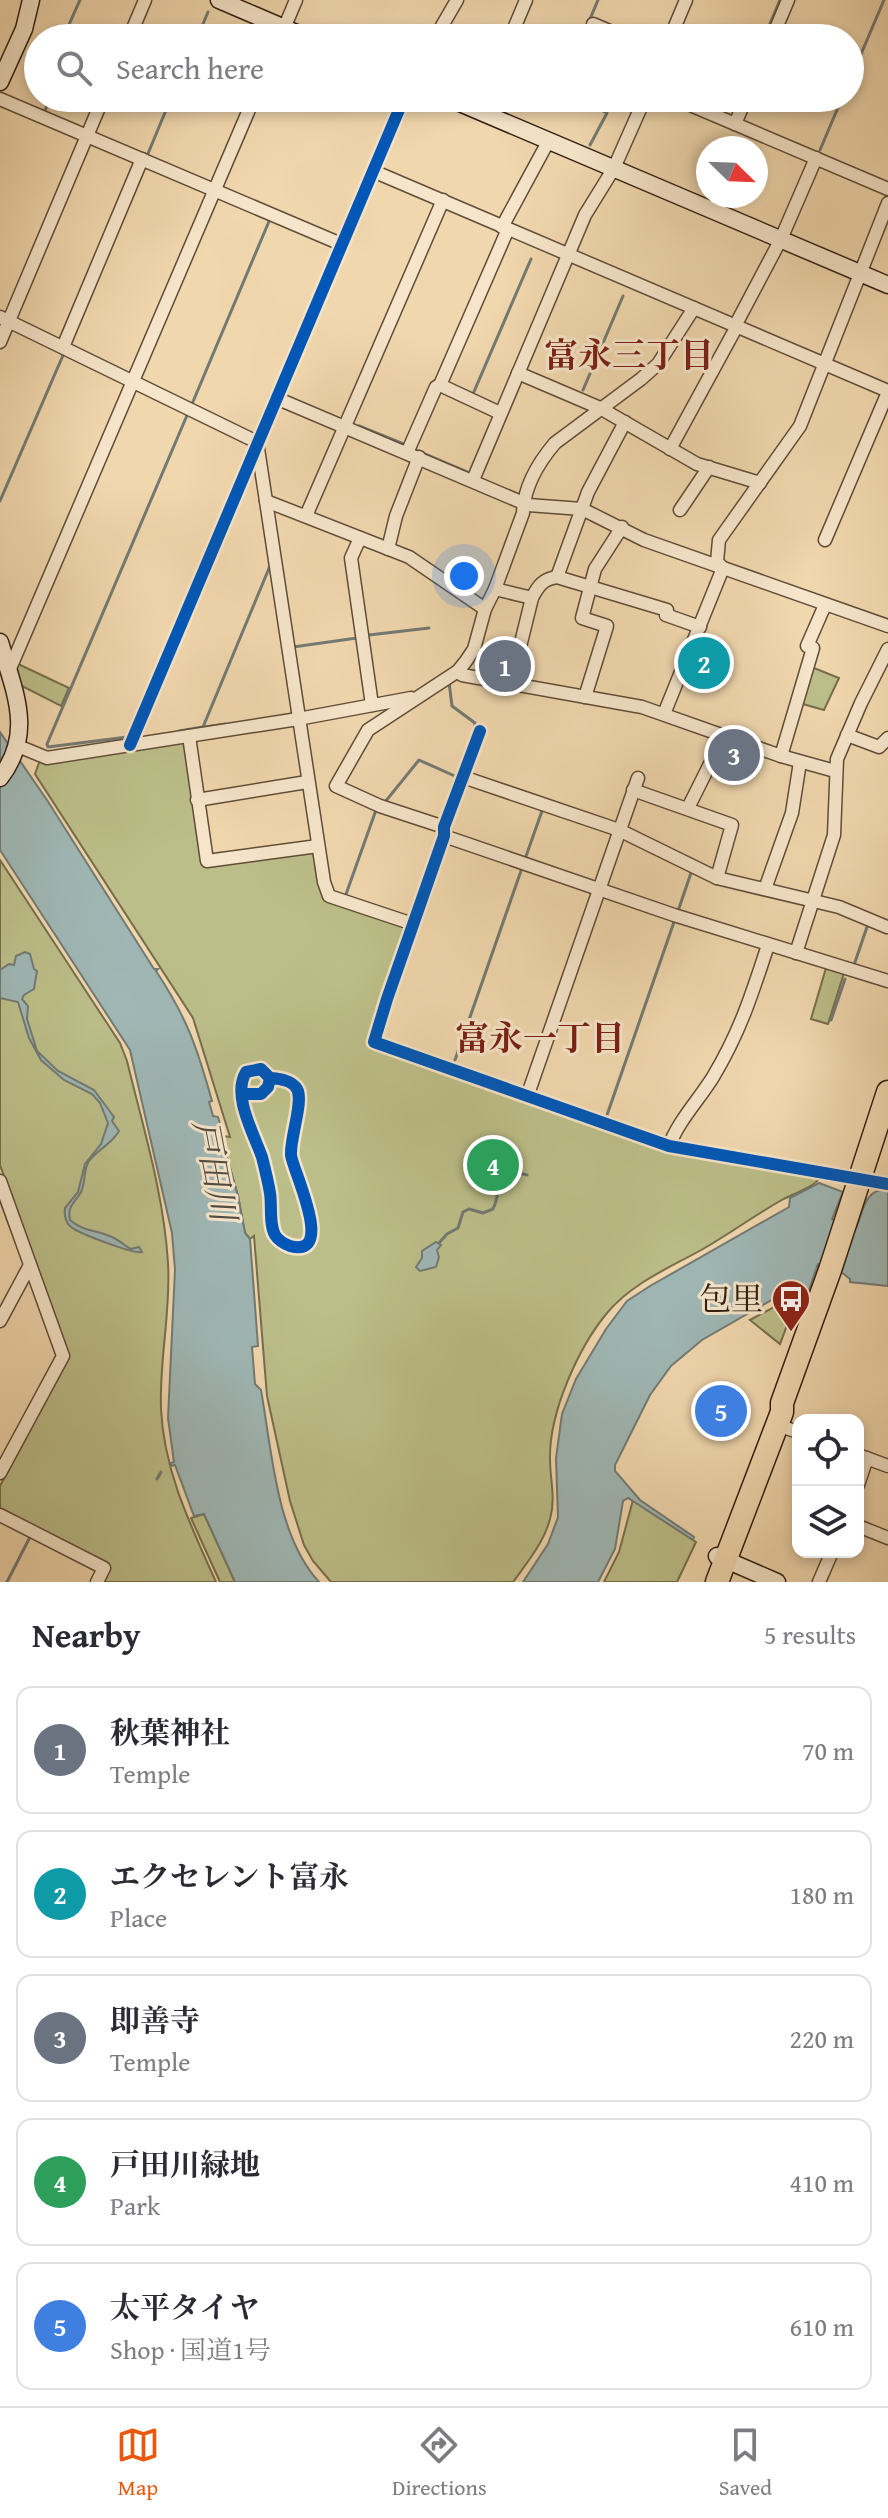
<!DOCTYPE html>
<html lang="en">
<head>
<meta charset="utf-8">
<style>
	body { margin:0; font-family:"Gentium Book Plus","Noto Serif JP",serif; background:#f7f7f7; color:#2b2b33 }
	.controls { position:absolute; right:24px; bottom:24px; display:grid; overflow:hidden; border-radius:16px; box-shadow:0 4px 12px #0003 }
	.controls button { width:72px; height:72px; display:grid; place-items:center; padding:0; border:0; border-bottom:2px solid #e1e1e2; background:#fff; color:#2b2b33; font:40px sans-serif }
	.compass { position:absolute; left:696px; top:136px; width:72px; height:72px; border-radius:50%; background:#fff; box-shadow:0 4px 12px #0003; rotate:113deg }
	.you { position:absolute; left:464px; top:576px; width:28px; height:28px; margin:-20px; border:6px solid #fff; border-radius:50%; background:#1a73e8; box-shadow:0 0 0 12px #1a73e833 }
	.badge { display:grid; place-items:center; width:52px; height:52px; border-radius:50%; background:#ea580c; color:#fff; font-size:26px; font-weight:700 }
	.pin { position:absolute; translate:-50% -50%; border:4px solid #fff; box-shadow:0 2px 8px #0006 }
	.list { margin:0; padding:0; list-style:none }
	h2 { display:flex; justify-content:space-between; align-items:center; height:104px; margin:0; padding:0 32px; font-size:34px }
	h2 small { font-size:26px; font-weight:400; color:#7c7c81 }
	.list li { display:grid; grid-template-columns:52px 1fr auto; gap:24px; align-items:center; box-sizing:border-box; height:128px; margin:0 16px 16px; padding:0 16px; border:2px solid #e1e1e2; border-radius:16px }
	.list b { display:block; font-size:30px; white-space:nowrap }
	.list p { margin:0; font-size:26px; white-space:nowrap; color:#7c7c81 }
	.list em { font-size:26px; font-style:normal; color:#7c7c81 }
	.icon { flex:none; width:44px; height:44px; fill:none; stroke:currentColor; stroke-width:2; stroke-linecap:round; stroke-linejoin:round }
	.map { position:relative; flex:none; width:888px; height:1582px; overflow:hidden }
	.search { position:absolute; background:#fff; box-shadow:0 4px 12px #0003; left:24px; right:24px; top:24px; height:88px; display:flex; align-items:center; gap:20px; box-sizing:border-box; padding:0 28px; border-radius:44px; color:#7c7c81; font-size:30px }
	.sheet { height:824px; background:#fff }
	nav { display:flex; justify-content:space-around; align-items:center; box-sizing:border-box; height:112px; border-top:2px solid #e1e1e2; background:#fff; font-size:22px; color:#7c7c81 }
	nav a { display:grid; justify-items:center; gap:4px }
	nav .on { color:#ea580c }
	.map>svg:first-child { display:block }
	.green { fill:#bcbe89; stroke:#766e4d; stroke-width:2 }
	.water { fill:#9fb7b5; stroke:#737a73; stroke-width:2 }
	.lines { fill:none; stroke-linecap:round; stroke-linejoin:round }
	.stream { stroke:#737a73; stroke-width:3 }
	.street-casing { stroke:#604c38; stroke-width:15 }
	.secondary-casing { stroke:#301e11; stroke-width:19 }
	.highway-casing { stroke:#301e11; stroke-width:25 }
	.street { stroke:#f6e5ca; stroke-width:12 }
	.secondary { stroke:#f6e5ca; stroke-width:16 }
	.highway { stroke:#f1d7ae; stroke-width:22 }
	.cycleway-casing { stroke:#f6e5ca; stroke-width:17 }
	.cycleway { stroke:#0057b8; stroke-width:12 }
	.labels { text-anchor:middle; stroke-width:6; stroke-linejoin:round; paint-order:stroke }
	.poi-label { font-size:32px; fill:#301e11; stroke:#f6e5ca; text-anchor:end }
	.neighbourhood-label { font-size:34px; font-weight:bold; fill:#7a1f14; stroke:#f6e5ca }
	.water-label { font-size:34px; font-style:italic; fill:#514c42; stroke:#f6e5ca }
</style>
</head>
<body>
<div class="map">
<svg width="888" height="1582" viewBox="0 0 888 1582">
	<rect width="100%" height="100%" fill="#f1d7ae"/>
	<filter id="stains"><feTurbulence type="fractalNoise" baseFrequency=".0025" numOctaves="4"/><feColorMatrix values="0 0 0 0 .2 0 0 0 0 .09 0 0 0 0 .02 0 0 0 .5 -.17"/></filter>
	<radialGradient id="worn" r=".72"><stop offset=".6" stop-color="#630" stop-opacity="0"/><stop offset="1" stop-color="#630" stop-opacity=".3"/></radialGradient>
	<!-- green -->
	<g class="green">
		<path d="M16,663L69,688L61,706L18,684L13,672Z"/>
		<path d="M809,666L839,678L824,710L799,703Z"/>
		<path d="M178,740L185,744L203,865L317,849L323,897L410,927L369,1045L674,1153L822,1176C812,1189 794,1193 780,1201C754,1216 729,1234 703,1249C669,1268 632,1283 607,1313C578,1348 549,1413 550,1459C550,1480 556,1498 550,1519C544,1542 527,1563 513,1582H331L313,1561L304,1545L290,1501L267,1396L254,1236L250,1239L245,1233L238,1196L222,1140L224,1136L230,1137L193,1018L35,774L40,760Z"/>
		<path d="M0,860L120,1043L127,1061C143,1127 164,1195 168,1263C171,1312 159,1361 161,1409C164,1472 191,1526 216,1582H101L109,1567L0,1510V1486L68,1357L0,1165Z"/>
		<path d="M826,968L844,973L828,1024L811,1019Z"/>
		<path d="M787,1300L795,1304L780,1344L750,1320Z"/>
		<path d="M633,1500L696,1542L677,1582H604L619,1552Z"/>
		<path d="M204,1514L235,1582H220L191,1518Z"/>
	</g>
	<!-- water -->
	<g class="water">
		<path d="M0,732L47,800L154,969H158L156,971C187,1018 197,1047 212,1101L209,1102L213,1116L218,1117L224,1136L222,1140L238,1196L245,1233L250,1239L258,1346L252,1347L255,1384L261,1390C272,1451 276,1535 319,1582H235L204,1514L194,1516L175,1465L171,1466V1463L174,1462L168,1418L175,1270L172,1233L130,1050L0,850Z"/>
		<path d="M25,952L30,954L34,969L37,971L34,989L24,995L22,999L28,1006L27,1019L37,1051L58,1071L94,1090L114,1117L112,1121L119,1131C111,1145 99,1148 89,1161C83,1170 86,1182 81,1192C75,1203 67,1205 70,1220C83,1232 99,1230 114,1238C120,1241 125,1246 131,1249L139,1247L142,1252C133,1254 77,1233 70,1226C65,1221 64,1215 65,1208L78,1192L85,1164L101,1144L108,1123L100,1103L92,1094L64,1080L41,1060L29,1038L18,1002L0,998V970L9,964L14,965L16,956Z"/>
		<path d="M819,1183L843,1192L832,1219L856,1228C864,1210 864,1189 888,1189V1286L850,1282V1279L841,1272L818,1264L809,1290L775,1298L702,1340L671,1366L650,1395L615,1465V1471L640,1500L694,1537L693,1540L628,1498L623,1501L615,1549L598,1582H523L548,1544L558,1517L556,1458L562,1414L576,1379L606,1329L627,1301L650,1286L789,1207L790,1198Z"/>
		<path d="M436,1242L441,1245L437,1250L439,1257L436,1267L420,1271L416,1267L422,1258V1251Z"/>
	</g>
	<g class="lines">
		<!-- stream -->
		<g class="stream">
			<path d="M63,38L80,0"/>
			<path d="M197,38L208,12"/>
			<path d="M582,38L598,0"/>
			<path d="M764,38L780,0"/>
			<path d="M850,80L884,0"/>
			<path d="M577,98L607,113L590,145"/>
			<path d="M734,110L739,98"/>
			<path d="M44,113L50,98"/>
			<path d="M820,150L842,98"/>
			<path d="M147,156L171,98"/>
			<path d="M583,390L623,296"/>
			<path d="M473,394L531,259"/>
			<path d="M192,404L270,219"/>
			<path d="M359,426L406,445"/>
			<path d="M413,449L467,472"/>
			<path d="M0,501L64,353"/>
			<path d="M369,635L429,628"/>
			<path d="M293,647L357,638"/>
			<path d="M449,682L452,706L475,723L474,733"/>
			<path d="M205,727L225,724"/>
			<path d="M179,731L203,727L270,566"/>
			<path d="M127,737L48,747L47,744L188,413"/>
			<path d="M385,802L419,760L457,777"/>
			<path d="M525,859L542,811"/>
			<path d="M345,897L376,810"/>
			<path d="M678,911L692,870"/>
			<path d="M854,965L868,924"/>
			<path d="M831,1020L845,979"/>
			<path d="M455,1060L522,868"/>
			<path d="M607,1115L674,922"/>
			<path d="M646,1132L665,1138"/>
			<path d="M832,1168L848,1170"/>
			<path d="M0,1199L11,1229"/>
			<path d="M439,1243L447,1234L458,1228L463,1212L469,1209L483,1213L493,1209C503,1190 492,1164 527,1175"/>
			<path d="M157,1479L161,1472"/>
			<path d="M7,1582L30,1537"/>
		</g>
		<defs>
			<g id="street">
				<path d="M593,24L626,38"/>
				<path d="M513,30L533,38"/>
				<path d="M129,38L145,0"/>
				<path d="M280,38L296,0"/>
				<path d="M435,38L457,0"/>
				<path d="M510,38L526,0"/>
				<path d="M670,38L686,0"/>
				<path d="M772,38L788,0"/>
				<path d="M674,98L888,189"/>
				<path d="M0,99L341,244"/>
				<path d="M479,111L484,98"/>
				<path d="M735,124L746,98"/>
				<path d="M373,171L888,391"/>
				<path d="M502,227L549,140"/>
				<path d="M0,317L257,442"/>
				<path d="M735,326L781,239L816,158"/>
				<path d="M0,342L103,98"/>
				<path d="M63,347L142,159"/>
				<path d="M518,373L600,408L697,464L760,483"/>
				<path d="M276,398L528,505L582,509L644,540L888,626"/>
				<path d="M500,413L440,385L508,229"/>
				<path d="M257,442L324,882L329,896L413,924"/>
				<path d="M670,449L737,326"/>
				<path d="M407,453L436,387L440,385"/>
				<path d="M473,480L585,215L614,168L645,98"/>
				<path d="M266,501L409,557L485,609"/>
				<path d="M680,510L709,467"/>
				<path d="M306,516L443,200"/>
				<path d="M360,538L351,558L372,705"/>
				<path d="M825,540L888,392"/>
				<path d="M388,549L396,516L419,457"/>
				<path d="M557,577L588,492L625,422"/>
				<path d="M495,589L532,598"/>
				<path d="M9,671L254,98"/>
				<path d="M458,671L462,675L642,707L781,756L835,771"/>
				<path d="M511,683L532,598C538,586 543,579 557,577L667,610L666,615L700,627"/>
				<path d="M585,697L607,626L582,618L595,569L622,527"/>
				<path d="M664,714L723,568L717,562L719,540L800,426L888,203"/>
				<path d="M480,731L444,827V836L387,999L374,1042L669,1146L888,1184"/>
				<path d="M847,735L879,747L888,738"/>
				<path d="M189,736L207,861L318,846"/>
				<path d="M130,745L404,98"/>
				<path d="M18,746L47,758L298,719L411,698"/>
				<path d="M781,756L813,648L807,646L825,605"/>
				<path d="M463,777L619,830L717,878L839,907L887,927"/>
				<path d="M633,790L732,825L717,878"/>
				<path d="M197,800L307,782"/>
				<path d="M688,808L712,760L718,735"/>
				<path d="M444,827L380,806L336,786L368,730L458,671L466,661L474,649L485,609L495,589L523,513C524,486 538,463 555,443L641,379L658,364L694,308"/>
				<path d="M444,836L674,915L888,981"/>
				<path d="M765,889L792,813L800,762"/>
				<path d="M796,953L834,835L837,759L861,703L888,649"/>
				<path d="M528,1094L638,778"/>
				<path d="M669,1146C679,1120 698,1101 713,1077C740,1032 752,994 768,945"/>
				<path d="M0,1181L63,1356L0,1473"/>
				<path d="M0,1321L30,1265"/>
				<path d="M783,1427L798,1432"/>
				<path d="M858,1455L888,1466"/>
				<path d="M858,1485L867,1458"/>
				<path d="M0,1515L104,1568L97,1582"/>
				<path d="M858,1526L888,1538"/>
				<path d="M819,1582L832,1552"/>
			</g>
			<g id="secondary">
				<path d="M219,0L308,38"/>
				<path d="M0,82L24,29L31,0"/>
				<path d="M448,98L888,285"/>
				<path d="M0,642C14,691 35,733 0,778"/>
				<path d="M717,1556L777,1582"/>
			</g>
			<path id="highway" d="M717,1582L782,1412V1403L830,1270L888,1092"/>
		</defs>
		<!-- street casing -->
		<use href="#street" class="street-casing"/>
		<!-- secondary casing -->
		<use href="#secondary" class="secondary-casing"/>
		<!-- highway casing -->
		<use href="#highway" class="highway-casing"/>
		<!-- street -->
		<use href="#street" class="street"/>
		<!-- secondary -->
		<use href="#secondary" class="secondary"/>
		<!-- highway -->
		<use href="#highway" class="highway"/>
		<defs>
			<g id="cycleway">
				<path d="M480,731L444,827V836L387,999L374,1042L669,1146L888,1184"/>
				<path d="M130,745L404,98"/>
				<path d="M244,1094H261L268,1087L270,1078C280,1079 292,1080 297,1089C304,1101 290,1137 291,1155C292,1169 337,1259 290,1246C285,1244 278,1240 275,1235C269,1225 272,1205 270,1193C268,1181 265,1169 262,1157C253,1132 232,1095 246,1072L261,1069L270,1078"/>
			</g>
		</defs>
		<!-- cycleway casing -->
		<use href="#cycleway" class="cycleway-casing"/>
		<!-- cycleway -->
		<use href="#cycleway" class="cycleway"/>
	</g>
	<!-- icons -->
	<defs>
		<symbol id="bus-pin" viewBox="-11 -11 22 30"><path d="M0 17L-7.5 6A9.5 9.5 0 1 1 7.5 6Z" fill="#8f2418" stroke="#f6e5ca"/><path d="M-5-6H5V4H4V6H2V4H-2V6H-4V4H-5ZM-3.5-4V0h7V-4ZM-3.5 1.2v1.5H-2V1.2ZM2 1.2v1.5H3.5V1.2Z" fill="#fff"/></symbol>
	</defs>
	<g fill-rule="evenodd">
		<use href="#bus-pin" x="769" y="1277" width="44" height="60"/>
	</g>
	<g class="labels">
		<!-- poi labels -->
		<g class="poi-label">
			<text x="763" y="1310">包里</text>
		</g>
		<!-- neighbourhood labels -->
		<g class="neighbourhood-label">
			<text x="629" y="367">富永三丁目</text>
			<text x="540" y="1050">富永一丁目</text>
		</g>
		<!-- water labels -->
		<g class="water-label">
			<text transform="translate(215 1170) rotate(79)" y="12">戸田川</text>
		</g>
	</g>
	<rect width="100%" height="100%" filter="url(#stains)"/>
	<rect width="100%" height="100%" fill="url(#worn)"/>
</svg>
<div class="controls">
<button><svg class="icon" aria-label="locate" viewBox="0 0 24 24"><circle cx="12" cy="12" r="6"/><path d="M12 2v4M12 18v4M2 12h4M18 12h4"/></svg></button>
<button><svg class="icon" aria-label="layers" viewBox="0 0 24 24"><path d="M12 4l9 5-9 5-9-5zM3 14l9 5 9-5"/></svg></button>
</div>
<svg class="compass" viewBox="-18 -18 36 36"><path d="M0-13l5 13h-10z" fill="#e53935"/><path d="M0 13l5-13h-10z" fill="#7c7c81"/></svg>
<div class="you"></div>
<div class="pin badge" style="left:505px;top:666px;background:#6b7280">1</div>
<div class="pin badge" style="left:704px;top:663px;background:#0f9aa8">2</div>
<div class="pin badge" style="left:734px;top:755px;background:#6b7280">3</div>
<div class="pin badge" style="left:493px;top:1165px;background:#2e9e5b">4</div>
<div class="pin badge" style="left:721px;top:1411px;background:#3f7fe0">5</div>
<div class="search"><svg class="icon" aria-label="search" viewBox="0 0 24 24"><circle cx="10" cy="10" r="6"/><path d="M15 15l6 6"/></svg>Search here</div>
</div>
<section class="sheet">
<h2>Nearby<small>5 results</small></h2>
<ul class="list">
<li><span class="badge" style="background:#6b7280">1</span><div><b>秋葉神社</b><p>Temple</p></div><em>70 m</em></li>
<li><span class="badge" style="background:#0f9aa8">2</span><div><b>エクセレント富永</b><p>Place</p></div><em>180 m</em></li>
<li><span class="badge" style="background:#6b7280">3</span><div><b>即善寺</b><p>Temple</p></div><em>220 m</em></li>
<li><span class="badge" style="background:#2e9e5b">4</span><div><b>戸田川緑地</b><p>Park</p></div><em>410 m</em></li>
<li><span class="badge" style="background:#3f7fe0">5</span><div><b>太平タイヤ</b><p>Shop · 国道1号</p></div><em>610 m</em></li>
</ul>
</section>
<nav>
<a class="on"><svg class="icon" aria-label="map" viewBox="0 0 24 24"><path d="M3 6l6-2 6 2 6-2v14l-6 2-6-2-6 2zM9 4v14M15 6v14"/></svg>Map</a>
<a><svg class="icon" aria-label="directions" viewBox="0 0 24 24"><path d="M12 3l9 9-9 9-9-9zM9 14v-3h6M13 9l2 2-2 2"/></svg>Directions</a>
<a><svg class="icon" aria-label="saved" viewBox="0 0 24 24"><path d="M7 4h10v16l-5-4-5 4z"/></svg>Saved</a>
</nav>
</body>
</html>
